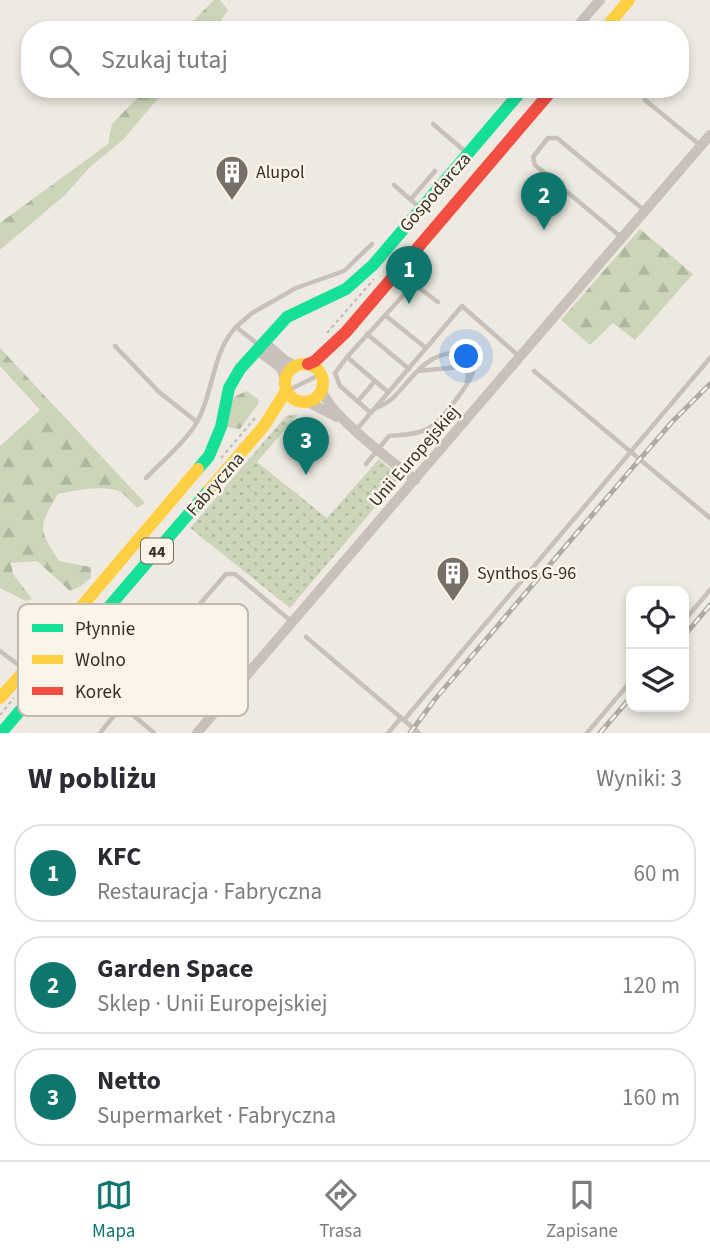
<!DOCTYPE html>
<html lang="pl">
<head>
<meta charset="utf-8">
<style>
	body { margin:0; font-family:"Source Sans 3",sans-serif; background:#f7f7f7; color:#2b2b33 }
	.controls { position:absolute; right:21px; bottom:21px; display:grid; overflow:hidden; border-radius:14px; box-shadow:0 4px 10px #0003 }
	.controls button { width:63px; height:63px; display:grid; place-items:center; padding:0; border:0; border-bottom:2px solid #e1e1e2; background:#fff; color:#2b2b33; font:35px sans-serif }
	.you { position:absolute; left:467px; top:357px; width:24px; height:24px; margin:-18px; border:5px solid #fff; border-radius:50%; background:#1a73e8; box-shadow:0 0 0 10px #1a73e833 }
	.badge { display:grid; place-items:center; width:46px; height:46px; border-radius:50%; background:#0f766e; color:#fff; font-size:23px; font-weight:700 }
	.pin { position:absolute; translate:-50% -58px; filter:drop-shadow(0 2px 4px #0008) }
	.pin::after { content:''; position:absolute; top:37px; width:24px; height:21px; background:inherit; clip-path:polygon(0 0,100% 0,50% 100%) }
	.list { margin:0; padding:0; list-style:none }
	h2 { display:flex; justify-content:space-between; align-items:center; height:91px; margin:0; padding:0 28px; font-size:30px }
	h2 small { font-size:23px; font-weight:400; color:#7c7c81 }
	.list li { display:grid; grid-template-columns:46px 1fr auto; gap:21px; align-items:center; box-sizing:border-box; height:98px; margin:0 14px 14px; padding:0 14px; border:2px solid #e1e1e2; border-radius:28px }
	.list b { display:block; font-size:26px; white-space:nowrap }
	.list p { margin:0; font-size:23px; white-space:nowrap; color:#7c7c81 }
	.list em { font-size:23px; font-style:normal; color:#7c7c81 }
	.icon { flex:none; width:38px; height:38px; fill:none; stroke:currentColor; stroke-width:2; stroke-linecap:round; stroke-linejoin:round }
	.map { position:relative; flex:none; width:710px; height:733px; overflow:hidden }
	.search { position:absolute; background:#fff; box-shadow:0 4px 10px #0003; left:21px; right:21px; top:21px; height:77px; display:flex; align-items:center; gap:18px; box-sizing:border-box; padding:0 24px; border-radius:28px; color:#7c7c81; font-size:26px }
	.sheet { height:427px; background:#fff }
	nav { display:flex; justify-content:space-around; align-items:center; box-sizing:border-box; height:98px; border-top:2px solid #e1e1e2; background:#fff; font-size:19px; color:#7c7c81 }
	nav a { display:grid; justify-items:center; gap:4px }
	nav .on { color:#0f766e }
	.map>svg:first-child { display:block }
	.grass { fill:url(#grass-dots) }
	.forest { fill:url(#forest-firs) }
	.lines { fill:none; stroke-linecap:round; stroke-linejoin:round }
	.path { stroke:#c0bab2; stroke-width:2; stroke-dasharray:3.5 3.5; stroke-linecap:butt }
	.lane { stroke:#c7c1ba; stroke-width:4.5 }
	.street { stroke:#c7c1ba; stroke-width:10 }
	.fast { stroke:#16e098; stroke-width:12 }
	.slow { stroke:#ffcf43; stroke-width:12 }
	.jam { stroke:#f24e42; stroke-width:12 }
	.rail-casing { stroke:#aeaaa4; stroke-width:5 }
	.rail { stroke:#fbf4e8; stroke-width:2.5; stroke-dasharray:8; stroke-linecap:butt }
	.labels { text-anchor:middle; stroke-width:5; stroke-linejoin:round; paint-order:stroke }
	.shield { fill:#fbf4e8; stroke:#726a61; stroke-width:2 }
	.shield-label { font-size:16px; font-weight:bold; fill:#382f27 }
	.poi-label { font-size:18px; fill:#382f27; stroke:#fbf4e8; text-anchor:start }
	.street-label { font-size:18px; fill:#382f27; stroke:#fbf4e8 }
	.key { fill:#fbf4e8; stroke:#c0b9ae; stroke-width:2 }
	.key-label { font-size:19px; fill:#382f27 }
</style>
</head>
<body>
<div class="map">
<svg width="710" height="733" viewBox="0 0 710 733">
	<defs>
		<pattern id="grass-dots" width="8" height="8" patternUnits="userSpaceOnUse" patternTransform="scale(1.75)"><rect width="8" height="8" fill="#ccd5ba"/><path d="M2 2h.1M6 6h.1" fill="none" stroke="#b0b7a0" stroke-width="1.8" stroke-linecap="round"/></pattern>
		<pattern id="forest-firs" width="22" height="20" patternUnits="userSpaceOnUse" patternTransform="scale(1.75)"><rect width="22" height="20" fill="#ccd5ba"/><path d="M5 1l3.5 6h-7zM16 11l3.5 6h-7z" fill="#b0b7a0"/></pattern>
	</defs>
	<rect width="100%" height="100%" fill="#eeeae1"/>
	<!-- grass -->
	<path class="grass" d="M298,414L257,462L327,518L379,459L396,474L398,480L290,608L190,528L286,416Z"/>
	<!-- forest -->
	<g class="forest">
		<path d="M214,0H220L228,10L214,30H184Z"/>
		<path d="M146,89H166L123,140L90,167L65,195L0,250V223L108,144L112,124Z"/>
		<path d="M640,229L693,274L635,340L613,323L590,345L561,320Z"/>
		<path d="M0,348L145,503L137,508C132,503 126,495 120,492C106,484 73,491 58,494C38,528 38,528 59,561L91,567V578L81,586L70,591L37,561L11,563L13,574L32,599L26,601L0,588V446L40,410L0,366Z"/>
		<path d="M246,391L258,399L259,403L240,429L227,427L225,417L234,397Z"/>
	</g>
	<g class="lines">
		<!-- path -->
		<g class="path">
			<path d="M327,333L374,279"/>
			<path d="M221,458L256,417"/>
			<path d="M0,715L14,698"/>
		</g>
		<!-- lane -->
		<g class="lane">
			<path d="M645,100L700,145"/>
			<path d="M433,124L467,153"/>
			<path d="M394,185L420,208"/>
			<path d="M411,199L435,171"/>
			<path d="M621,237L535,165L533,157L548,138H557L644,210"/>
			<path d="M386,316L426,348"/>
			<path d="M367,334L409,369"/>
			<path d="M259,345L236,327L252,313L296,288L344,271L372,244"/>
			<path d="M115,346L159,392L197,422"/>
			<path d="M347,357L410,288H419L438,302"/>
			<path d="M418,371L459,367L468,373L467,382"/>
			<path d="M534,371L710,518"/>
			<path d="M287,391L321,374"/>
			<path d="M358,401L375,381"/>
			<path d="M371,413L340,386L335,373L347,357L388,392"/>
			<path d="M357,429L462,306L520,357"/>
			<path d="M366,464L389,436C401,435 416,435 427,429C441,422 471,383 474,368C470,359 464,353 453,353C424,355 412,379 393,398C387,403 381,406 374,409"/>
			<path d="M146,478C161,462 182,445 194,427C214,396 211,353 236,327"/>
			<path d="M684,621L710,590"/>
			<path d="M306,637L419,733"/>
			<path d="M0,651L25,670"/>
			<path d="M145,667L226,574H235L291,621"/>
			<path d="M404,720L710,358"/>
			<path d="M100,733L118,711L126,709L154,733"/>
			<path d="M388,733L401,718"/>
			<path d="M587,733L631,681"/>
		</g>
		<!-- street -->
		<g class="street">
			<path d="M574,30L600,0"/>
			<path d="M264,342L286,361L296,366"/>
			<path d="M257,350L281,368L285,379"/>
			<path d="M322,390C328,414 393,462 415,480"/>
			<path d="M308,402L337,417"/>
			<path d="M197,733L710,135"/>
		</g>
		<!-- fast -->
		<g class="fast">
			<path d="M198,469L209,456L221,427L229,388L240,369L287,317L346,289L373,265L523,89"/>
			<path d="M1,733L209,490"/>
		</g>
		<!-- slow -->
		<g class="slow">
			<path d="M604,30L629,0"/>
			<circle cx="304" cy="383" r="19"/>
			<path d="M209,490L264,426L286,391"/>
			<path d="M0,698L76,613L198,469"/>
		</g>
		<!-- jam -->
		<path class="jam" d="M308,364L315,361L346,332L553,89"/>
		<defs>
			<g id="rail">
				<path d="M684,636L710,605"/>
				<path d="M410,733L436,698L640,459L672,422L710,384"/>
				<path d="M600,733L631,697"/>
			</g>
		</defs>
		<!-- rail casing -->
		<use href="#rail" class="rail-casing"/>
		<!-- rail -->
		<use href="#rail" class="rail"/>
	</g>
	<!-- icons -->
	<defs>
		<symbol id="building-pin" viewBox="-11 -11 22 30"><path d="M0 17L-7.5 6A9.5 9.5 0 1 1 7.5 6Z" fill="#787068" stroke="#fbf4e8"/><path d="M-4-6H4V6H1V3H-1V6H-4ZM-2.5-4.3h1.7v1.8h-1.7ZM.8-4.3h1.7v1.8H.8ZM-2.5-1h1.7V.8h-1.7ZM.8-1h1.7V.8H.8Z" fill="#fff"/></symbol>
	</defs>
	<g fill-rule="evenodd">
		<use href="#building-pin" x="213" y="153" width="38" height="52"/>
		<use href="#building-pin" x="434" y="554" width="38" height="52"/>
	</g>
	<g class="labels">
		<!-- shield labels -->
		<rect class="shield" x="141" y="538.5" width="32" height="25" rx="5"/>
		<g class="shield-label">
			<text x="157" y="557">44</text>
		</g>
		<!-- poi labels -->
		<g class="poi-label">
			<text x="256" y="178">Alupol</text>
			<text x="477" y="579">Synthos G-96</text>
		</g>
		<!-- street labels -->
		<g class="street-label">
			<text transform="translate(435 192) rotate(-49)" y="6">Gospodarcza</text>
			<text transform="translate(414 456) rotate(-49)" y="6">Unii Europejskiej</text>
			<text transform="translate(215 484) rotate(-49)" y="6">Fabryczna</text>
		</g>
	</g>
	<!-- legend -->
	<rect x="18" y="604" width="230" height="112" rx="10" class="key"/>
	<rect x="32" y="624" width="31" height="8" fill="#16e098"/>
	<rect x="32" y="655" width="31" height="9" fill="#ffcf43"/>
	<rect x="32" y="687" width="31" height="8" fill="#f24e42"/>
	<g class="key-label">
		<text x="75" y="635">Płynnie</text>
		<text x="75" y="666">Wolno</text>
		<text x="75" y="698">Korek</text>
	</g>
</svg>
<div class="controls">
<button><svg class="icon" aria-label="locate" viewBox="0 0 24 24"><circle cx="12" cy="12" r="6"/><path d="M12 2v4M12 18v4M2 12h4M18 12h4"/></svg></button>
<button><svg class="icon" aria-label="layers" viewBox="0 0 24 24"><path d="M12 4l9 5-9 5-9-5zM3 14l9 5 9-5"/></svg></button>
</div>
<div class="you"></div>
<div class="pin badge" style="left:409px;top:304px">1</div>
<div class="pin badge" style="left:544px;top:230px">2</div>
<div class="pin badge" style="left:306px;top:475px">3</div>
<div class="search"><svg class="icon" aria-label="search" viewBox="0 0 24 24"><circle cx="10" cy="10" r="6"/><path d="M15 15l6 6"/></svg>Szukaj tutaj</div>
</div>
<section class="sheet">
<h2>W pobliżu<small>Wyniki: 3</small></h2>
<ul class="list">
<li><span class="badge">1</span><div><b>KFC</b><p>Restauracja · Fabryczna</p></div><em>60 m</em></li>
<li><span class="badge">2</span><div><b>Garden Space</b><p>Sklep · Unii Europejskiej</p></div><em>120 m</em></li>
<li><span class="badge">3</span><div><b>Netto</b><p>Supermarket · Fabryczna</p></div><em>160 m</em></li>
</ul>
</section>
<nav>
<a class="on"><svg class="icon" aria-label="map" viewBox="0 0 24 24"><path d="M3 6l6-2 6 2 6-2v14l-6 2-6-2-6 2zM9 4v14M15 6v14"/></svg>Mapa</a>
<a><svg class="icon" aria-label="directions" viewBox="0 0 24 24"><path d="M12 3l9 9-9 9-9-9zM9 14v-3h6M13 9l2 2-2 2"/></svg>Trasa</a>
<a><svg class="icon" aria-label="saved" viewBox="0 0 24 24"><path d="M7 4h10v16l-5-4-5 4z"/></svg>Zapisane</a>
</nav>
</body>
</html>
